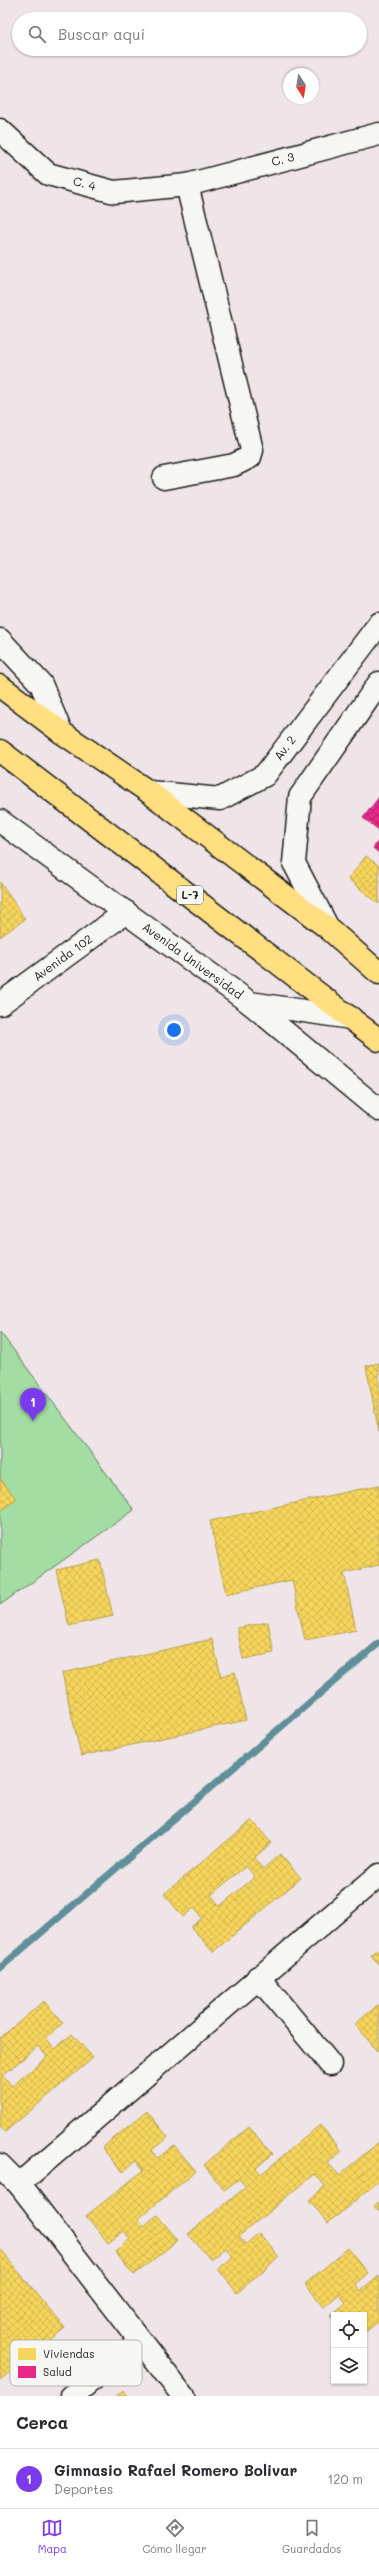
<!DOCTYPE html>
<html lang="es">
<head>
<meta charset="utf-8">
<style>
	body { margin:0; font-family:Mali,sans-serif; background:#f2f2f3; color:#2b2b33 }
	.controls { position:absolute; right:12px; bottom:12px; display:grid; overflow:hidden; border-radius:0px; box-shadow:0 1px 3px #0004 }
	.controls button { width:36px; height:36px; display:grid; place-items:center; padding:0; border:0; border-bottom:1px solid #e1e1e2; background:#fff; color:#2b2b33; font:20px sans-serif }
	.compass { position:absolute; left:283px; top:68px; width:36px; height:36px; border-radius:50%; background:#fff; box-shadow:0 1px 3px #0004; rotate:168deg }
	.you { position:absolute; left:174px; top:1030px; width:14px; height:14px; margin:-10px; border:3px solid #fff; border-radius:50%; background:#1a73e8; box-shadow:0 0 0 6px #1a73e833 }
	.badge { display:grid; place-items:center; width:26px; height:26px; border-radius:50%; background:#7c3aed; color:#fff; font-size:13px; font-weight:700 }
	.pin { position:absolute; translate:-50% -33px; filter:drop-shadow(0 1px 2px #0008) }
	.pin::after { content:''; position:absolute; top:21px; width:14px; height:12px; background:inherit; clip-path:polygon(0 0,100% 0,50% 100%) }
	.list { margin:0; padding:0; list-style:none }
	h2 { display:flex; justify-content:space-between; align-items:center; height:52px; margin:0; padding:0 16px; font-size:17px }
	h2 small { font-size:13px; font-weight:400; color:#7c7c81 }
	.list li { display:grid; grid-template-columns:26px 1fr auto; gap:12px; align-items:center; box-sizing:border-box; height:60px; padding:0 16px; border-top:1px solid #e1e1e2 }
	.list b { display:block; font-size:15px; white-space:nowrap }
	.list p { margin:0; font-size:13px; white-space:nowrap; color:#7c7c81 }
	.list em { font-size:13px; font-style:normal; color:#7c7c81 }
	.icon { flex:none; width:22px; height:22px; fill:none; stroke:currentColor; stroke-width:2; stroke-linecap:round; stroke-linejoin:round }
	.map { position:relative; flex:none; width:379px; height:2396px; overflow:hidden }
	.search { position:absolute; background:#fff; box-shadow:0 1px 3px #0004; left:12px; right:12px; top:12px; height:44px; display:flex; align-items:center; gap:10px; box-sizing:border-box; padding:0 14px; border-radius:22px; color:#7c7c81; font-size:15px }
	.sheet { height:112px; background:#fff }
	nav { display:flex; justify-content:space-around; align-items:center; box-sizing:border-box; height:56px; border-top:1px solid #e1e1e2; background:#fff; font-size:11px; color:#7c7c81 }
	nav a { display:grid; justify-items:center; gap:2px }
	nav .on { color:#7c3aed }
	.map>svg:first-child { display:block }
	.park { fill:#a3dda3; stroke:#607c60 }
	.homes { fill:url(#homes-cross-hatch); stroke:#b59e49; fill-rule:evenodd }
	.health { fill:url(#health-cross-hatch); stroke:#aa2569 }
	.lines { fill:none; stroke-linecap:round; stroke-linejoin:round }
	.stream { stroke:#618f9a; stroke-width:7 }
	.minor-casing { stroke:#1c1c1c; stroke-width:25 }
	.major-casing { stroke:#1c1c1c; stroke-width:25 }
	.minor { stroke:#f6f6f2; stroke-width:22 }
	.major { stroke:#ffdf80; stroke-width:22 }
	.labels { text-anchor:middle; stroke-width:4; stroke-linejoin:round; paint-order:stroke }
	.shield { fill:#f6f6f2; stroke:#5d5d5c; stroke-width:1 }
	.shield-label { font-size:11px; font-weight:bold; fill:#1c1c1c }
	.street-label { font-size:12px; fill:#1c1c1c; stroke:#f6f6f2 }
	.key { fill:#f6f6f2; stroke:#b5b5b2; stroke-width:1 }
	.key-label { font-size:11px; fill:#1c1c1c }
</style>
</head>
<body>
<div class="map">
<svg width="379" height="2396" viewBox="0 0 379 2396">
	<defs>
		<pattern id="homes-cross-hatch" width="8" height="8" patternUnits="userSpaceOnUse"><rect width="8" height="8" fill="#f6d55c"/><path d="M0 0l8 8M0 8l8-8" fill="none" stroke="#d2b64f"/></pattern>
		<pattern id="health-cross-hatch" width="8" height="8" patternUnits="userSpaceOnUse"><rect width="8" height="8" fill="#e7298a"/><path d="M0 0l8 8M0 8l8-8" fill="none" stroke="#ba2270"/></pattern>
	</defs>
	<rect width="100%" height="100%" fill="#efe5e8"/>
	<filter id="ink" filterUnits="userSpaceOnUse"><feTurbulence type="fractalNoise" baseFrequency=".025" numOctaves="2"/><feDisplacementMap in="SourceGraphic" scale="8" xChannelSelector="R" yChannelSelector="G"/><feConvolveMatrix kernelMatrix="1 2 1 2 8 2 1 2 1" color-interpolation-filters="sRGB"/></filter>
	<g filter="url(#ink)">
		<!-- park -->
		<path class="park" d="M0,1332L134,1510L0,1605Z"/>
		<!-- homes -->
		<g class="homes">
			<path d="M366,856L379,866V904L348,879Z"/>
			<path d="M0,882L25,919L0,937Z"/>
			<path d="M379,1363V1432L366,1366Z"/>
			<path d="M0,1478L16,1499L0,1512Z"/>
			<path d="M379,1485V1565L344,1573L356,1630L305,1640L292,1580L226,1594L210,1521Z"/>
			<path d="M100,1560L113,1616L69,1626L56,1570Z"/>
			<path d="M268,1622L274,1653L243,1659L237,1628Z"/>
			<path d="M212,1639L221,1676L235,1672L246,1720L81,1756L62,1673Z"/>
			<path d="M252,1820L271,1843L254,1858L263,1869L280,1854L301,1878L213,1952L191,1927L202,1918L194,1908L183,1917L164,1894ZM246,1866L255,1877L220,1906L211,1895Z"/>
			<path d="M379,1949V1965L371,1955Z"/>
			<path d="M44,2001L63,2023L46,2038L55,2049L72,2034L93,2058L5,2132L0,2127V2038ZM38,2046L47,2057L12,2086L3,2075Z"/>
			<path d="M379,2004V2049L377,2051L355,2024Z"/>
			<path d="M147,2111L168,2137L152,2150L158,2158L174,2145L196,2171L138,2219L144,2226L157,2215L178,2240L134,2275L115,2252L130,2239L124,2231L108,2243L86,2216L144,2170L136,2161L122,2172L102,2148Z"/>
			<path d="M320,2125L342,2151L328,2163L339,2175L379,2142V2181L328,2223L309,2200L325,2186L315,2174L239,2236L246,2244L259,2233L279,2257L237,2293L218,2269L233,2257L226,2248L211,2260L188,2234L246,2187L239,2179L224,2190L204,2165L249,2127L272,2154L256,2168L261,2174Z"/>
			<path d="M379,2202V2212L374,2206Z"/>
			<path d="M348,2248L368,2273L355,2284L361,2291L379,2276V2321L364,2333V2315H334V2319L331,2315L346,2303L339,2294L324,2307L305,2284Z"/>
			<path d="M0,2249L65,2328L0,2380Z"/>
			<path d="M123,2390L128,2396H116Z"/>
		</g>
		<!-- health -->
		<g class="health">
			<path d="M379,797V830L363,818Z"/>
			<path d="M379,840V853L373,848Z"/>
		</g>
		<g class="lines">
			<!-- stream -->
			<path class="stream" d="M0,1968L379,1643"/>
			<defs>
				<g id="minor">
					<path id="s1" d="M0,130L48,174L114,192L187,185L379,134"/>
					<path d="M164,478L234,465L250,457L252,450L187,185"/>
					<path d="M0,640L41,684L61,732"/>
					<path id="s2" d="M149,792L220,799L265,775L379,624"/>
					<path id="s3" d="M0,821L250,1003L379,1110"/>
					<path d="M328,928L294,863L300,797L379,683"/>
					<path d="M250,1003L351,1018"/>
					<path id="s4" d="M0,1004L126,912"/>
					<path d="M258,1977L330,2064"/>
					<path d="M0,2165L19,2184L183,2396"/>
					<path d="M19,2184L379,1875"/>
					<path d="M72,2396L140,2341"/>
				</g>
				<g id="major">
					<path d="M0,686L61,732L149,792L328,928L379,973"/>
					<path d="M0,751L379,1040"/>
				</g>
			</defs>
			<!-- minor casing -->
			<use href="#minor" class="minor-casing"/>
			<!-- major casing -->
			<use href="#major" class="major-casing"/>
			<!-- minor -->
			<use href="#minor" class="minor"/>
			<!-- major -->
			<use href="#major" class="major"/>
		</g>
	</g>
	<g class="labels">
		<!-- shield labels -->
		<rect class="shield" x="177" y="886" width="26" height="18" rx="3"/>
		<g class="shield-label">
			<text x="190" y="899">L-7</text>
		</g>
		<!-- street labels -->
		<g class="street-label">
			<text dy="4" stroke="none"><textPath href="#s1" startOffset="306">C. 3</textPath></text>
			<text dy="4" stroke="none"><textPath href="#s1" startOffset="103">C. 4</textPath></text>
			<text dy="4" stroke="none"><textPath href="#s2" startOffset="156">Av. 2</textPath></text>
			<text dy="4" stroke="none"><textPath href="#s4" startOffset="78">Avenida 102</textPath></text>
			<text dy="4" stroke="none"><textPath href="#s3" startOffset="238">Avenida Universidad</textPath></text>
		</g>
	</g>
	<!-- legend -->
	<rect x="10" y="2340" width="132" height="46" rx="6" class="key"/>
	<rect x="18" y="2348" width="18" height="12" fill="#f6d55c"/>
	<rect x="18" y="2366" width="18" height="12" fill="#e7298a"/>
	<g class="key-label">
		<text x="43" y="2358">Viviendas</text>
		<text x="43" y="2376">Salud</text>
	</g>
</svg>
<div class="controls">
<button><svg class="icon" aria-label="locate" viewBox="0 0 24 24"><circle cx="12" cy="12" r="6"/><path d="M12 2v4M12 18v4M2 12h4M18 12h4"/></svg></button>
<button><svg class="icon" aria-label="layers" viewBox="0 0 24 24"><path d="M12 4l9 5-9 5-9-5zM3 14l9 5 9-5"/></svg></button>
</div>
<svg class="compass" viewBox="-18 -18 36 36"><path d="M0-13l5 13h-10z" fill="#e53935"/><path d="M0 13l5-13h-10z" fill="#7c7c81"/></svg>
<div class="you"></div>
<div class="pin badge" style="left:33px;top:1421px">1</div>
<div class="search"><svg class="icon" aria-label="search" viewBox="0 0 24 24"><circle cx="10" cy="10" r="6"/><path d="M15 15l6 6"/></svg>Buscar aquí</div>
</div>
<section class="sheet">
<h2>Cerca<small></small></h2>
<ul class="list">
<li><span class="badge">1</span><div><b>Gimnasio Rafael Romero Bolivar</b><p>Deportes</p></div><em>120 m</em></li>
</ul>
</section>
<nav>
<a class="on"><svg class="icon" aria-label="map" viewBox="0 0 24 24"><path d="M3 6l6-2 6 2 6-2v14l-6 2-6-2-6 2zM9 4v14M15 6v14"/></svg>Mapa</a>
<a><svg class="icon" aria-label="directions" viewBox="0 0 24 24"><path d="M12 3l9 9-9 9-9-9zM9 14v-3h6M13 9l2 2-2 2"/></svg>Cómo llegar</a>
<a><svg class="icon" aria-label="saved" viewBox="0 0 24 24"><path d="M7 4h10v16l-5-4-5 4z"/></svg>Guardados</a>
</nav>
</body>
</html>
